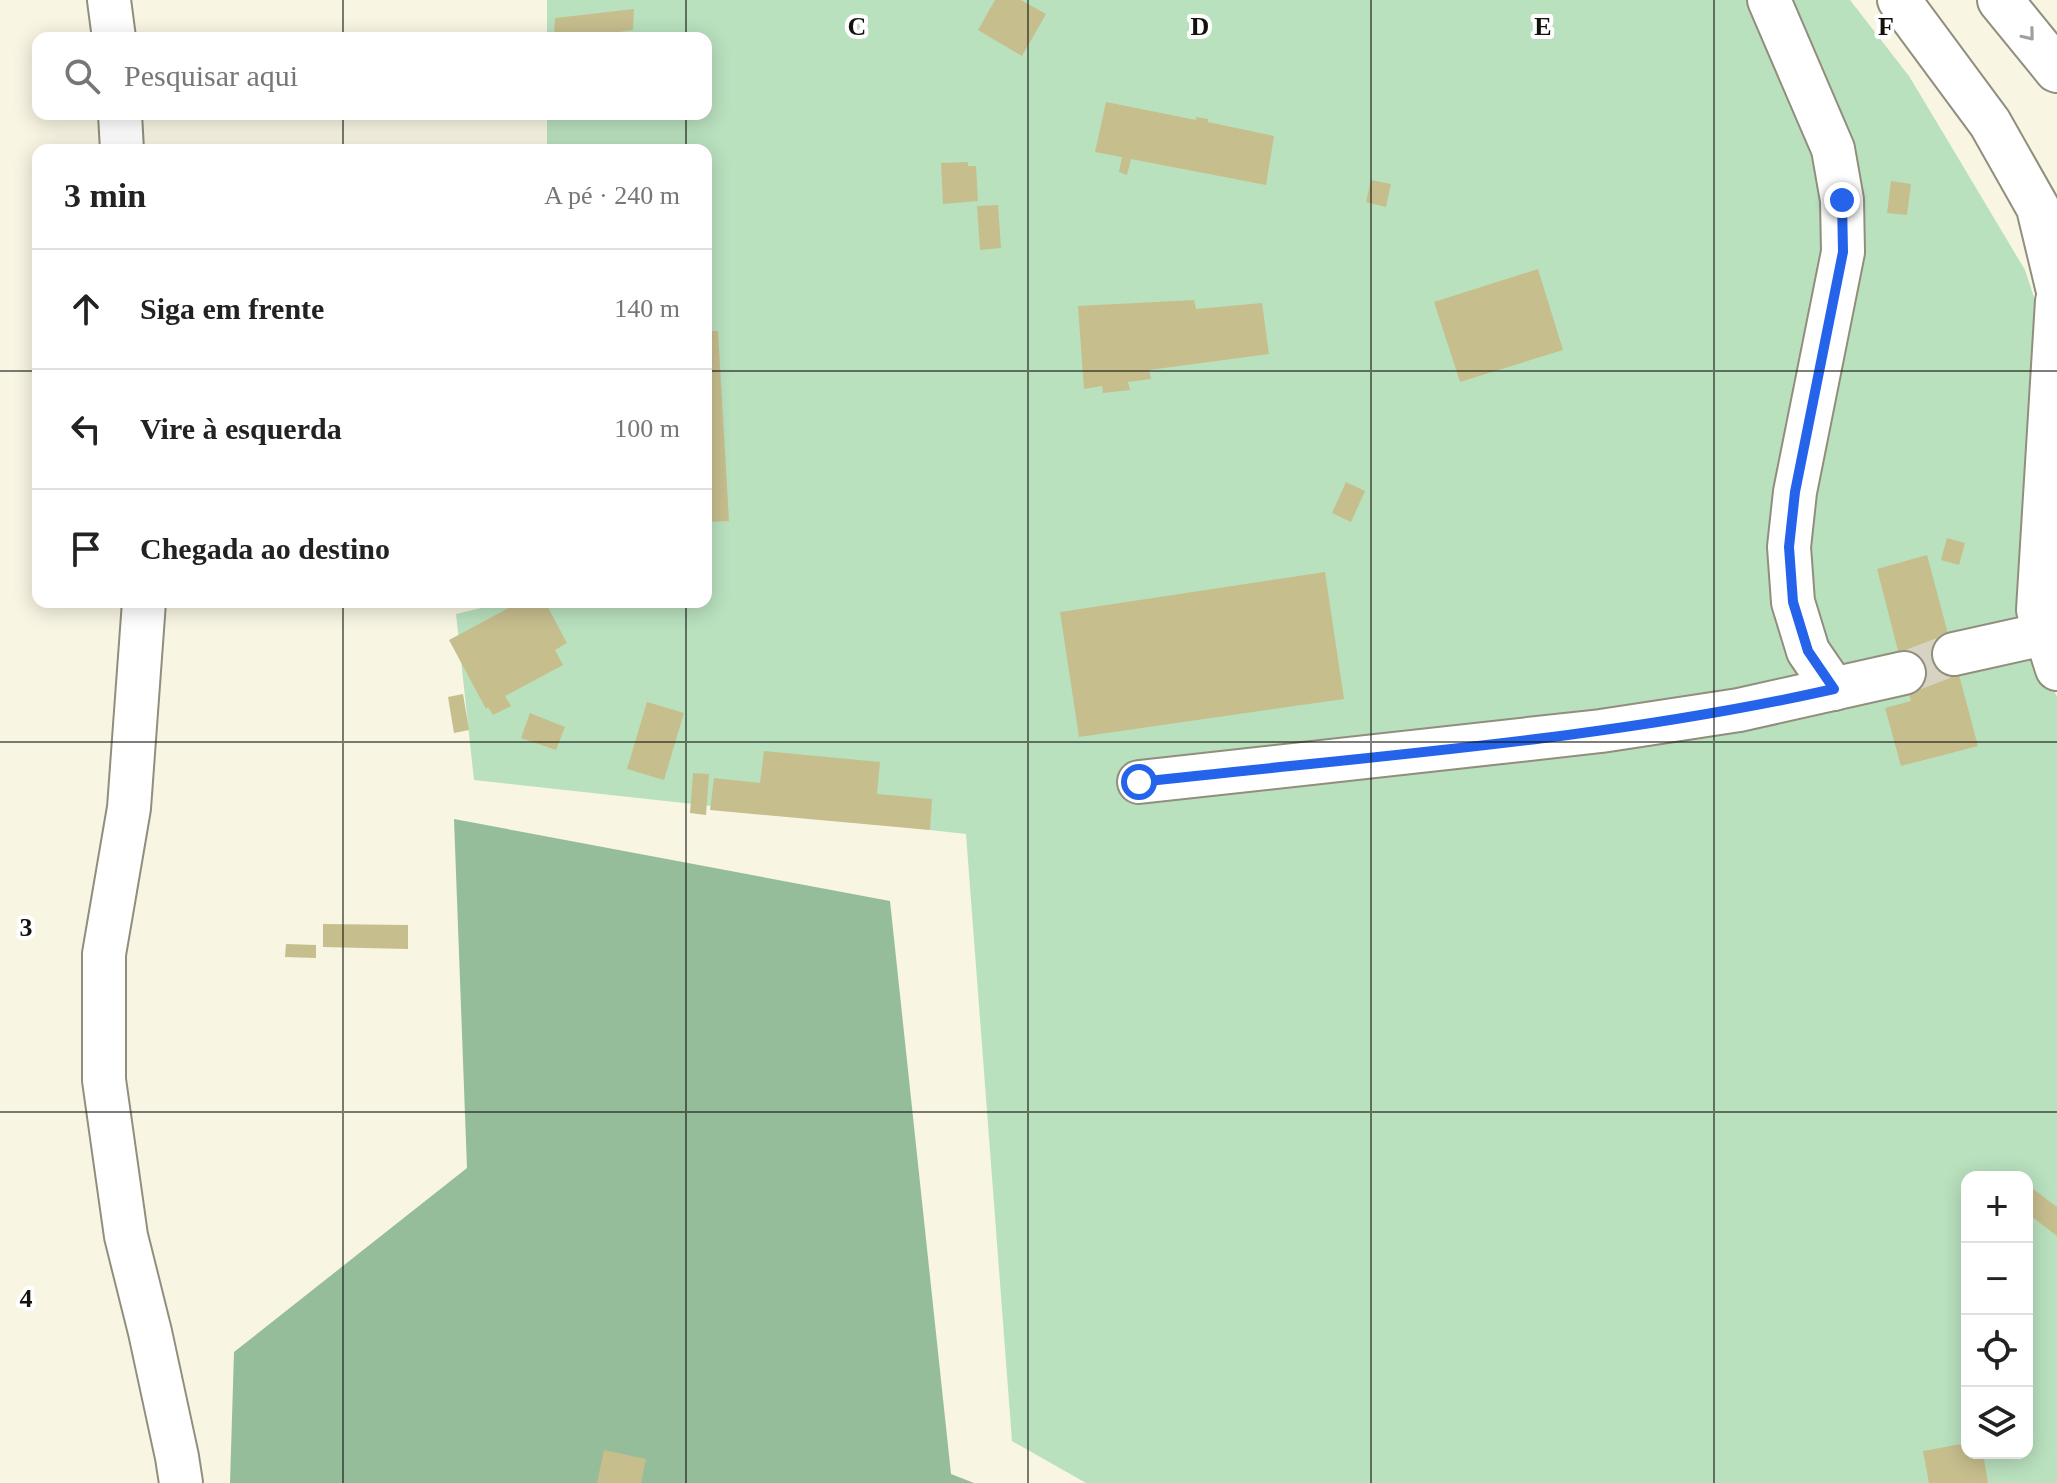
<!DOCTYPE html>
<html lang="pt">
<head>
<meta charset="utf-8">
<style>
	body { margin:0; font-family:"Times New Roman",serif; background:#f6f6f6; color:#222 }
	.controls { position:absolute; right:24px; bottom:24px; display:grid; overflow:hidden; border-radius:16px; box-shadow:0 4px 20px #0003 }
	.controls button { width:72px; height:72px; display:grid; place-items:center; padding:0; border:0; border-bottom:2px solid #e0e0e0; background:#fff; color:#222; font:40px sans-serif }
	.stop { position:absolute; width:24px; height:24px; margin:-18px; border:6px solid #2563eb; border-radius:50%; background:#fff }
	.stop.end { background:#2563eb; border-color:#fff; box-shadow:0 2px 8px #0008 }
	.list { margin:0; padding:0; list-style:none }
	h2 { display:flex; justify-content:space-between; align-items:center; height:104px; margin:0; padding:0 32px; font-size:34px }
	h2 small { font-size:26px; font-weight:400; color:#767676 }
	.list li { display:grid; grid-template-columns:52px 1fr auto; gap:24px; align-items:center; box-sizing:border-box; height:120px; padding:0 32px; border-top:2px solid #e0e0e0 }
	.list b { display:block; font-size:30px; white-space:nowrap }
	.list em { font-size:26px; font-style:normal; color:#767676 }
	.icon { flex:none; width:44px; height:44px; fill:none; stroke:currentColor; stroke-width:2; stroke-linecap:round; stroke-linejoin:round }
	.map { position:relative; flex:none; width:2057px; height:1483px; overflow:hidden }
	.search { position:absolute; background:#fff; box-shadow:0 4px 20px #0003; left:32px; top:32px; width:680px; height:88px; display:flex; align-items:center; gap:20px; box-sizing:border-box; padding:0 28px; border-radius:16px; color:#767676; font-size:30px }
	.panel { position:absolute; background:#fff; box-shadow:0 4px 20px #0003; left:32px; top:144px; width:680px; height:464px; border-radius:16px }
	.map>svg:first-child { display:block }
	.green { fill:#b9e1be; fill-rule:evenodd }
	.forest { fill:#95bd9a }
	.building { fill:#c7be8e }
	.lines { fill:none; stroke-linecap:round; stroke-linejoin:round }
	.minor-tunnel { stroke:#d6d3c3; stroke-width:42; stroke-dasharray:42 21; stroke-linecap:butt }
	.minor-casing { stroke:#918e7d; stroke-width:46 }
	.highway-casing { stroke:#918e7d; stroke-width:48 }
	.minor { stroke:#fff; stroke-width:42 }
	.highway { stroke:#fff; stroke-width:44 }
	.oneway { stroke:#a1a09e }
	.route { stroke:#2563eb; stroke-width:10 }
	.grid { fill:none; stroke:#13120c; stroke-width:2; stroke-opacity:0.55 }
	.grid-label { font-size:26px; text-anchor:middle; font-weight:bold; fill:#13120c; stroke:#fff; stroke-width:8; stroke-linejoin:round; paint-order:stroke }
</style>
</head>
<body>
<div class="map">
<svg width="2057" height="1483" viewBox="0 0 2057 1483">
	<rect width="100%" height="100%" fill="#f8f5e3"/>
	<!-- green -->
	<path class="green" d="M547,0H1850L1909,76L1948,141L2025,270L2041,318L2033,642L2057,697V1483H1086L1012,1441L966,834L474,780L456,614L506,602H706V150H547V114H706V38H547ZM1967,1177H2027V1453H1967Z"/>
	<!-- forest -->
	<path class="forest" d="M454,819L890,901L951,1474L974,1483H230L234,1352L467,1168Z"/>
	<!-- building -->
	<g class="building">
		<path d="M995,0H1021L1046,14L1022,56L978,30Z"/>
		<path d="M634,9L633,30L579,38H554L555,18Z"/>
		<path d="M1106,102L1196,120V117L1208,119V122L1274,136L1266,185L1131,159L1127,175L1119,172L1122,157L1095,152Z"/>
		<path d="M968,162V166H976L978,201L943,204L941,163Z"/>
		<path d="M1371,180L1391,184L1386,207L1366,202Z"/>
		<path d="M1891,181L1911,184L1907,215L1887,213Z"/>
		<path d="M998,205L1001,248L980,250L977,206Z"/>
		<path d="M1538,269L1563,350L1460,382L1434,302Z"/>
		<path d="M1194,300L1196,309L1262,303L1269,354L1149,370L1151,379L1128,382L1130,390L1103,393L1102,386L1084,389L1078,306Z"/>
		<path d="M706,331H718L729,521L706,522Z"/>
		<path d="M1346,482L1365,491L1351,522L1332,513Z"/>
		<path d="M1947,538L1965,543L1959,565L1941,560Z"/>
		<path d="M1927,555L1978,746L1901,766L1885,708L1911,701L1877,569Z"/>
		<path d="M1325,572L1344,699L1079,737L1060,612Z"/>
		<path d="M520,602H545L567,643L555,650L563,665L505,696L511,706L493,715L488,707L486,709L449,640Z"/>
		<path d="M463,694L469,730L454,733L448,697Z"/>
		<path d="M647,702L684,713L664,780L627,769Z"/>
		<path d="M530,713L565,727L556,750L521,738Z"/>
		<path d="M764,751L880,762L877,794L932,799L930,830L710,810L714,778L760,783Z"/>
		<path d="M693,773L709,774L706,815L690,813Z"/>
		<path d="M323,924L408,925V949L323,947Z"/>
		<path d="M286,944L316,945V958L285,957Z"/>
		<path d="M2029,1186L2057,1207V1236L2027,1213Z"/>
		<path d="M1967,1443V1453H1983L1988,1483H1929L1923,1451Z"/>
		<path d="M604,1450L646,1459L641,1483H597Z"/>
	</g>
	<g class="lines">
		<!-- minor-tunnel -->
		<path class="minor-tunnel" d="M1904,673L1954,654"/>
		<defs>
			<g id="minor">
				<path d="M109,0L114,38"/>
				<path d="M1769,0L1833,149L1842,200L1843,252L1795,492L1789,547L1793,602L1808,651L1834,689"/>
				<path d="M1899,0L1990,123L2038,208L2057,287"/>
				<path d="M120,114L122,150"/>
				<path d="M2057,301L2038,610L2057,669"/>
				<path d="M144,602L129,808L104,954V1080L126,1236L150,1332L177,1457L181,1483"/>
				<path d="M1954,654L2044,634"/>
				<path d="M1139,782L1601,731L1739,710L1904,673"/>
			</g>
			<path id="highway" d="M2000,0L2057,70"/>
		</defs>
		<!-- minor casing -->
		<use href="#minor" class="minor-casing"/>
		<!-- highway casing -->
		<use href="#highway" class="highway-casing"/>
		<!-- minor -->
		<use href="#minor" class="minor"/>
		<!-- highway -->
		<use href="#highway" class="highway"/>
	</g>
	<!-- one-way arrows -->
	<defs><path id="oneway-chevron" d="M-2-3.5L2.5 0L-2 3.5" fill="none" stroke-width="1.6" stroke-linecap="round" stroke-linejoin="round" transform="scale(2)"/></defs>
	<use class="oneway" href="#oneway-chevron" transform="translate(2029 35) rotate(51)"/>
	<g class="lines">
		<!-- route -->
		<path class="route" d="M1139,782C1371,756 1606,740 1834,689L1808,651L1793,602L1789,547L1795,492L1843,252L1842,200"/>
	</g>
	<!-- grid -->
	<path class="grid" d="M343,0V38M686,0V38M1028,0V1483M1371,0V1483M1714,0V1483M343,114V150M686,114V150M0,371H38M706,371H2057M343,602V1483M686,602V1483M0,742H2057M0,1112H2057"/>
	<g class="grid-label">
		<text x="857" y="35">C</text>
		<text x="1200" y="35">D</text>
		<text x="1543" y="35">E</text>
		<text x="1886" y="35">F</text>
		<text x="26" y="936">3</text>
		<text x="26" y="1307">4</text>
	</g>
</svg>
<div class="controls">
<button>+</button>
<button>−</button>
<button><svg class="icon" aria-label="locate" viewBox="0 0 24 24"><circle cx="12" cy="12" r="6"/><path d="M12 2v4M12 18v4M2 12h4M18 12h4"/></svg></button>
<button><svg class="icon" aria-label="layers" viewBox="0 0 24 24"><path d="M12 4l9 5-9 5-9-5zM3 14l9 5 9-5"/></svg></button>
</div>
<div class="stop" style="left:1139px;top:782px"></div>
<div class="stop end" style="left:1842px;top:200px"></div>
<div class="search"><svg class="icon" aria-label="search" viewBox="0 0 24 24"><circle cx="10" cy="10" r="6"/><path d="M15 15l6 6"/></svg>Pesquisar aqui</div>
<section class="panel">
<h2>3 min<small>A pé · 240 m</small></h2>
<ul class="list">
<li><svg class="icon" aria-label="ahead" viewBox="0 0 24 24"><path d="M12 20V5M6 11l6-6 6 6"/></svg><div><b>Siga em frente</b></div><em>140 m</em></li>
<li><svg class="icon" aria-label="left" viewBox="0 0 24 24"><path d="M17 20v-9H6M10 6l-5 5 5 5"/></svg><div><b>Vire à esquerda</b></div><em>100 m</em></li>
<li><svg class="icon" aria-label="arrive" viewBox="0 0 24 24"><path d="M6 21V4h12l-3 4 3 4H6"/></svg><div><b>Chegada ao destino</b></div></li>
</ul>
</section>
</div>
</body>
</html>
